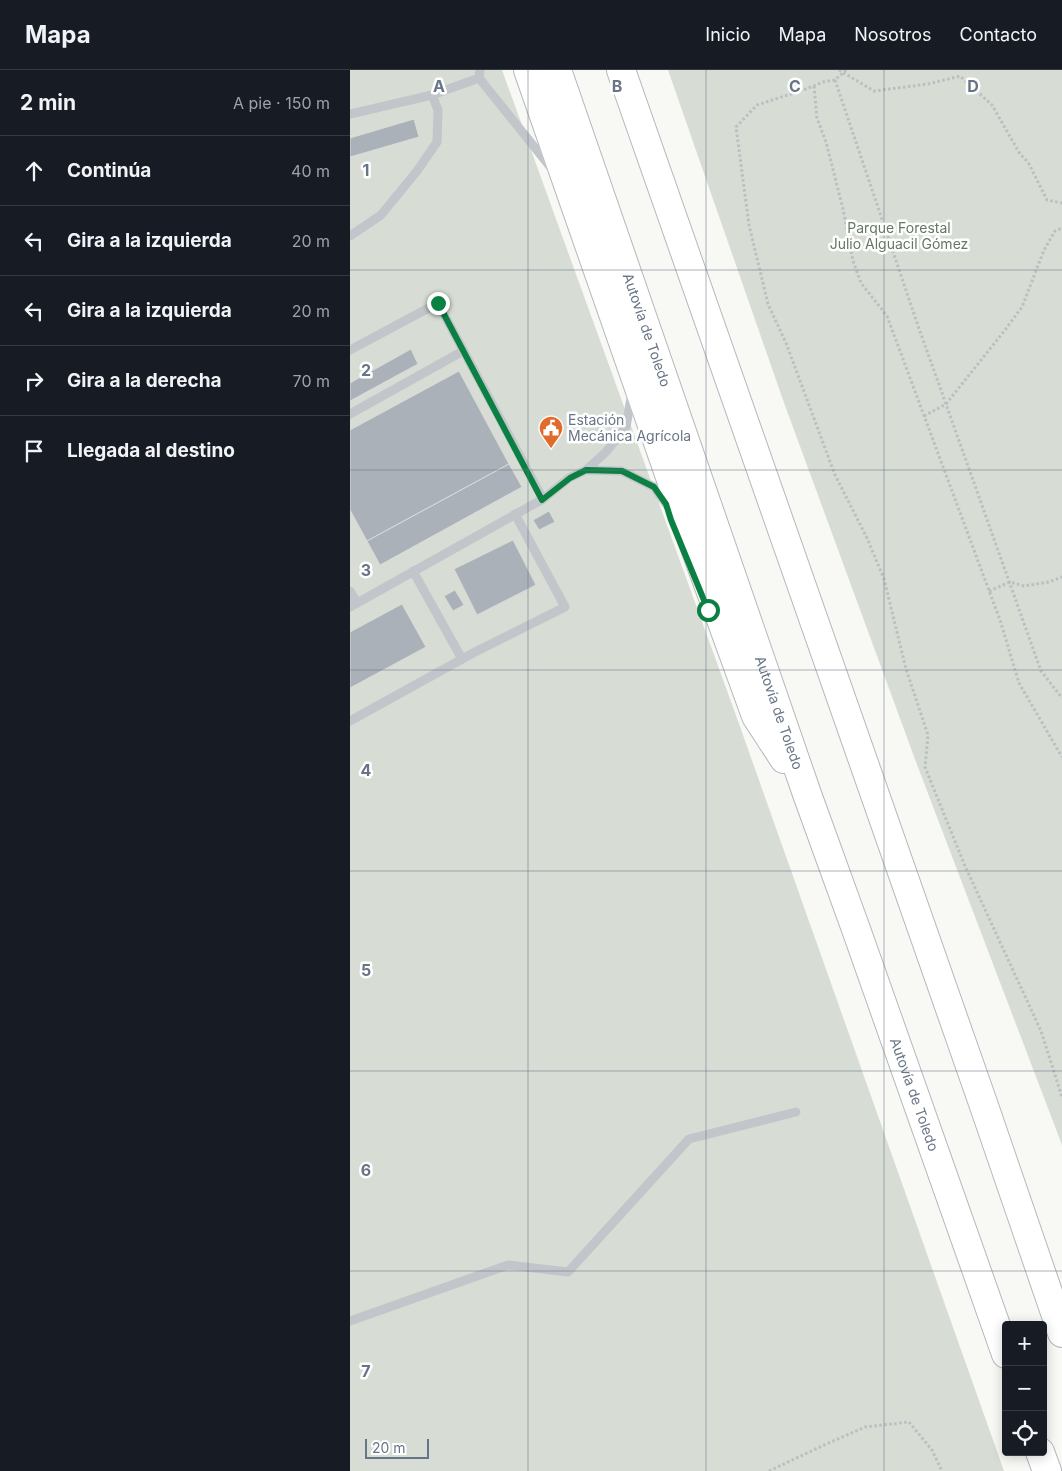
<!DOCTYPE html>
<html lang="es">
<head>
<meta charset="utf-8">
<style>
	body { margin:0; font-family:Inter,sans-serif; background:#20242c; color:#f1f3f6 }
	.controls { position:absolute; right:15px; bottom:15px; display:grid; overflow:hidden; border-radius:5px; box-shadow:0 2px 12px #0003 }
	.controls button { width:45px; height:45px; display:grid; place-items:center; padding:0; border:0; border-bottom:1px solid #363941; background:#171b24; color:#f1f3f6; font:25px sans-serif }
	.scale { position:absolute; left:15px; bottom:12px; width:64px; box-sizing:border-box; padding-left:5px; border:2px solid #687586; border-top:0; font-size:14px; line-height:18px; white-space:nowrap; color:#687586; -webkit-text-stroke:4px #fff; paint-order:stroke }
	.stop { position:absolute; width:15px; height:15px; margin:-11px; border:4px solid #0b8043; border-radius:50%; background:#fff }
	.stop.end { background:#0b8043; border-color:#fff; box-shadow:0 1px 5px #0008 }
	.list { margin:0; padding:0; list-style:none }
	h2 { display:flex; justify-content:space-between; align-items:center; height:65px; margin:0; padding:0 20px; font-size:21px }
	h2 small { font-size:16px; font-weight:400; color:#9ea1a6 }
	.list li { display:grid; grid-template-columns:32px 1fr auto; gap:15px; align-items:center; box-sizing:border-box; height:70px; padding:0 20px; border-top:1px solid #363941 }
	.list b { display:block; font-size:19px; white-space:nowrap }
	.list em { font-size:16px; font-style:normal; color:#9ea1a6 }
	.icon { flex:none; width:28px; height:28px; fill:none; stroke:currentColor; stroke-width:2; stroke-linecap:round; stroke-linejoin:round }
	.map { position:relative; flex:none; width:712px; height:1401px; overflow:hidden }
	header { display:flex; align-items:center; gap:30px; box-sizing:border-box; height:70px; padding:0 25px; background:#171b24; border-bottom:1px solid #363941 }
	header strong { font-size:24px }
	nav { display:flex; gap:28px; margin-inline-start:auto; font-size:18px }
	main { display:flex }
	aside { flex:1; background:#171b24 }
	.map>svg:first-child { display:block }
	.green { fill:#d7ddd5 }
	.building { fill:#abb1b8; stroke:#dadad8 }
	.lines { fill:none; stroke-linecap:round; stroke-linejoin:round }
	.highway-casing { stroke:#b5b8bc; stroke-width:30 }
	.path { stroke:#bcbec1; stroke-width:3; stroke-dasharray:2.5 2.5; stroke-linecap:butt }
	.lane { stroke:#c2c5c9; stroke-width:9 }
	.highway { stroke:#fff; stroke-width:28 }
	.route { stroke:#0b8043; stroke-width:6 }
	.grid { fill:none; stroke:#687586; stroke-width:1; stroke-opacity:0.55 }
	.labels { text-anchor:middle; stroke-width:5; stroke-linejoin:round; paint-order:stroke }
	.park-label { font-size:14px; fill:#647862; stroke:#fff }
	.street-label { font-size:14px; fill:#687586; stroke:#fff }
	.poi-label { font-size:14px; fill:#687586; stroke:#fff; text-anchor:start }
	.grid-label { font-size:16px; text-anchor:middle; font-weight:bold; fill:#687586; stroke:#fff; stroke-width:5; stroke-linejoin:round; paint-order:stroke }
</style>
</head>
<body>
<header>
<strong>Mapa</strong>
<nav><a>Inicio</a><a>Mapa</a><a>Nosotros</a><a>Contacto</a></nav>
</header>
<main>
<aside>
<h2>2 min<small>A pie · 150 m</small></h2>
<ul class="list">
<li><svg class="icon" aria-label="ahead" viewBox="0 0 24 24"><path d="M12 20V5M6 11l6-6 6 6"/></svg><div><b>Continúa</b></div><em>40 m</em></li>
<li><svg class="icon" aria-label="left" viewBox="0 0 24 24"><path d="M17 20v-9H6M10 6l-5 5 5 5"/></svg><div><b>Gira a la izquierda</b></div><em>20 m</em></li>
<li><svg class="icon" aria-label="left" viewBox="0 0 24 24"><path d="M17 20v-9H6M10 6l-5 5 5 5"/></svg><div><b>Gira a la izquierda</b></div><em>20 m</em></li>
<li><svg class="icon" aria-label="right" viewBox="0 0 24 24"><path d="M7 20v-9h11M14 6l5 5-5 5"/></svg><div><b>Gira a la derecha</b></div><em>70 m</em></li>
<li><svg class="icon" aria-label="arrive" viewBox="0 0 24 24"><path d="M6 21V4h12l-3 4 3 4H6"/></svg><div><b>Llegada al destino</b></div></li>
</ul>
</aside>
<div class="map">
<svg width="712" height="1401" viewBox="0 0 712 1401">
	<rect width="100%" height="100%" fill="#f8f8f5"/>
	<!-- green -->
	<g class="green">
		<path d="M0,0H152L388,651L654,1401H0Z"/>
		<path d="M318,0H712V1075L566,692L433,330Z"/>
	</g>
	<!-- building -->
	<g class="building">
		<path d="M64,49L69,67L0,87V68Z"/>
		<path d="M61,279L68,294L0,331V313Z"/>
		<path d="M109,301L159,394L17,471L0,440V360Z"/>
		<path d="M159,394L172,417L30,495L17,471Z"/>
		<path d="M199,441L205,452L189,460L183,450Z"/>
		<path d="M163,470L186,515L127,545L104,499Z"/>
		<path d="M105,520L114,535L103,541L94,526Z"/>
		<path d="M52,534L76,577L0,618V562Z"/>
	</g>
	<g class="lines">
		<defs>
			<g id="highway">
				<path d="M178,0L341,467L406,646L434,689"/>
				<path id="s1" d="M207,0L457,724L507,862L656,1284"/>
				<path d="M271,0L633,1033L712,1263"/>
				<path d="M690,1382L697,1401"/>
			</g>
		</defs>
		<!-- highway casing -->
		<use href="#highway" class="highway-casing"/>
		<!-- path -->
		<g class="path">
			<path d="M489,0L524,21L578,14L610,6L642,35L670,84L678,92L697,130L712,133"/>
			<path d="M496,0L485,10L473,12L456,19L407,35L386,57L399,155L418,234L436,273L485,405L517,468L534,509L556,599L578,665L575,697L615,796L691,961L712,1027"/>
			<path d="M485,10L566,250L691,601L712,628"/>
			<path d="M464,16L467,48L476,72L493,139L503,191L511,213L537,246L650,550L669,613L712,687"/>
			<path d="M574,346L596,334L655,260L672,237L694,180L705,161L712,158"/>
			<path d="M639,521L660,512L674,516L699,512L712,507"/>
			<path d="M419,1401L472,1376L515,1357L559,1352L582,1380L592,1401"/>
		</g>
		<!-- lane -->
		<g class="lane">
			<path d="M130,0L129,8L202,99"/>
			<path d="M82,25L129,8"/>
			<path d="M0,44L82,25L88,40L87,72L67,101L31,145L0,166"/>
			<path d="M0,280L88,233L193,429"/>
			<path d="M0,344L113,281"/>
			<path d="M236,400L272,401L304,417L316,434"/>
			<path d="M63,501L112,589"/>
			<path d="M0,521L7,533"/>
			<path d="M0,537L193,429L219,408L236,400L256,382L276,357L281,328"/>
			<path d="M0,651L123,583L215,537L165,444"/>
			<path d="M0,1251L158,1195L218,1202L339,1069L446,1042"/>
		</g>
		<!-- highway -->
		<use href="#highway" class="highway"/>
	</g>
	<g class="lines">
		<!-- route -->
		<path class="route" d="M88,233L192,430L220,408L236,400L272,401L304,417L316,434L321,450L358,540"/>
	</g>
	<!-- grid -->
	<path class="grid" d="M178,0V1401M356,0V1401M534,0V1401M0,200H712M0,400H712M0,600H712M0,801H712M0,1001H712M0,1201H712"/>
	<!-- icons -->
	<defs>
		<symbol id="civic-pin" viewBox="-11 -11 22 30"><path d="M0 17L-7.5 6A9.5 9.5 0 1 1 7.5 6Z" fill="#e16b2d" stroke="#fff"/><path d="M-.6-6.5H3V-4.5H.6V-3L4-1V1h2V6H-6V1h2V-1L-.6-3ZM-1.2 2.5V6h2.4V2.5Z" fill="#fff"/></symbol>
	</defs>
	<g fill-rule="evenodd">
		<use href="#civic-pin" x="187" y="344" width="28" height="38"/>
	</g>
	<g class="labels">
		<!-- park labels -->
		<g class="park-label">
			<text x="549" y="163">Parque Forestal<tspan x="549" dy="16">Julio Alguacil Gómez</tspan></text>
		</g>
		<!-- street labels -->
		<g class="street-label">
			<text dy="5" stroke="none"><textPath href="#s1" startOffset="275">Autovía de Toledo</textPath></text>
			<text dy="5" stroke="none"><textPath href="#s1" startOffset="680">Autovía de Toledo</textPath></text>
			<text dy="5" stroke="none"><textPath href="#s1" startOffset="1085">Autovía de Toledo</textPath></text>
		</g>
		<!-- poi labels -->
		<g class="poi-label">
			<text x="218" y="355">Estación<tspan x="218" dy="16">Mecánica Agrícola</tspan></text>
		</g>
	</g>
	<g class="grid-label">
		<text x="89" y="22">A</text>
		<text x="267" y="22">B</text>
		<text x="445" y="22">C</text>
		<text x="623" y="22">D</text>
		<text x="16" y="106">1</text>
		<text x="16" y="306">2</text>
		<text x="16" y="506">3</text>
		<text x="16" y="706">4</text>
		<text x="16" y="906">5</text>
		<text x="16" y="1106">6</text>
		<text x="16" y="1307">7</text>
	</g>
</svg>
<div class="controls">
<button>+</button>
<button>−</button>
<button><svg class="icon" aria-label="locate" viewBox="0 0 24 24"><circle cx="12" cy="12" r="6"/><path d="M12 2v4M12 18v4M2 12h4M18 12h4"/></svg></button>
</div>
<div class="scale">20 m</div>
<div class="stop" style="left:358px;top:540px"></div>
<div class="stop end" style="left:88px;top:233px"></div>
</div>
</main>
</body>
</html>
